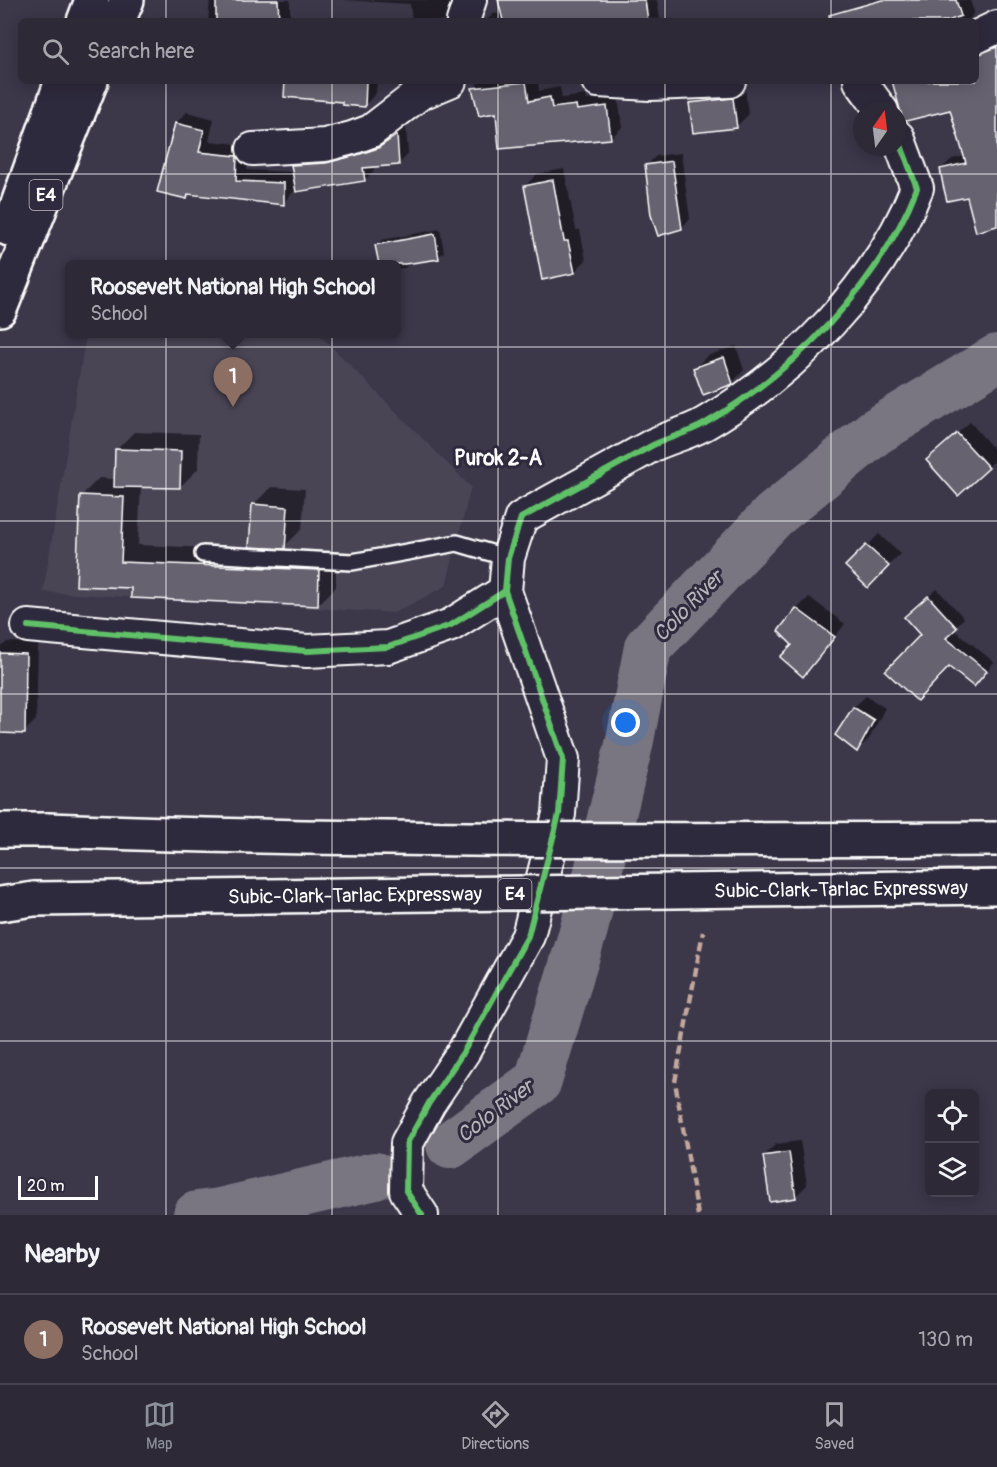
<!DOCTYPE html>
<html lang="en">
<head>
<meta charset="utf-8">
<style>
	body { margin:0; font-family:Pangolin,sans-serif; background:#35313f; color:#f1f3f6 }
	.controls { position:absolute; right:18px; bottom:18px; display:grid; overflow:hidden; border-radius:9px; box-shadow:0 3px 15px #0003 }
	.controls button { width:54px; height:54px; display:grid; place-items:center; padding:0; border:0; border-bottom:2px solid #484552; background:#2d2937; color:#f1f3f6; font:30px sans-serif }
	.compass { position:absolute; left:853px; top:102px; width:54px; height:54px; border-radius:50%; background:#2d2937; box-shadow:0 3px 15px #0003; rotate:14deg }
	.scale { position:absolute; left:18px; bottom:15px; width:80px; box-sizing:border-box; padding-left:6px; border:3px solid #fff; border-top:0; font-size:16px; line-height:21px; white-space:nowrap; color:#fff; -webkit-text-stroke:4px #2f2a3d; paint-order:stroke }
	.you { position:absolute; left:626px; top:723px; width:21px; height:21px; margin:-15px; border:4px solid #fff; border-radius:50%; background:#1a73e8; box-shadow:0 0 0 9px #1a73e833 }
	.badge { display:grid; place-items:center; width:39px; height:39px; border-radius:50%; background:#8c9099; color:#fff; font-size:20px; font-weight:700 }
	.pin { position:absolute; translate:-50% -50px; filter:drop-shadow(0 2px 3px #0008) }
	.pin::after { content:''; position:absolute; top:32px; width:21px; height:18px; background:inherit; clip-path:polygon(0 0,100% 0,50% 100%) }
	.popup { position:absolute; left:65px; top:260px; width:336px; height:78px; box-sizing:border-box; display:grid; place-content:center; border-radius:9px; background:#2d2937; filter:drop-shadow(0 2px 4px #0005); font-size:20px; white-space:nowrap; color:#a7a6ad }
	.popup b { font-size:22px; color:#f1f3f6 }
	.popup::after { content:''; position:absolute; left:50%; top:100%; margin-left:-12px; border:12px solid transparent; border-top-color:#2d2937 }
	.list { margin:0; padding:0; list-style:none }
	h2 { display:flex; justify-content:space-between; align-items:center; height:78px; margin:0; padding:0 24px; font-size:26px }
	h2 small { font-size:20px; font-weight:400; color:#a7a6ad }
	.list li { display:grid; grid-template-columns:39px 1fr auto; gap:18px; align-items:center; box-sizing:border-box; height:90px; padding:0 24px; border-top:2px solid #484552 }
	.list b { display:block; font-size:22px; white-space:nowrap }
	.list p { margin:0; font-size:20px; white-space:nowrap; color:#a7a6ad }
	.list em { font-size:20px; font-style:normal; color:#a7a6ad }
	.icon { flex:none; width:33px; height:33px; fill:none; stroke:currentColor; stroke-width:2; stroke-linecap:round; stroke-linejoin:round }
	.map { position:relative; flex:none; width:997px; height:1215px; overflow:hidden }
	.search { position:absolute; background:#2d2937; box-shadow:0 3px 15px #0003; left:18px; right:18px; top:18px; height:66px; display:flex; align-items:center; gap:15px; box-sizing:border-box; padding:0 21px; border-radius:9px; color:#a7a6ad; font-size:22px }
	.sheet { height:168px; background:#2d2937 }
	nav { display:flex; justify-content:space-around; align-items:center; box-sizing:border-box; height:84px; border-top:2px solid #484552; background:#2d2937; font-size:16px; color:#a7a6ad }
	nav a { display:grid; justify-items:center; gap:3px }
	nav .on { color:#8c9099 }
	.map>svg:first-child { display:block }
	.built { fill:#494455 }
	.shadow { fill:#0007 }
	.lines { fill:none; stroke-linecap:round; stroke-linejoin:round }
	.river { stroke:#797682; stroke-width:48 }
	.building { fill:#666270; stroke:#fff; stroke-width:1.5 }
	.lane-casing { stroke:#fff; stroke-width:20 }
	.street-casing { stroke:#fff; stroke-width:36 }
	.highway-casing { stroke:#fff; stroke-width:38 }
	.lane { stroke:#2f2a3d; stroke-width:15 }
	.street { stroke:#2f2a3d; stroke-width:32 }
	.highway { stroke:#2f2a3d; stroke-width:33 }
	.highway-bridge-casing { stroke:#fff; stroke-width:38; stroke-linecap:butt }
	.highway-bridge { stroke:#2f2a3d; stroke-width:33 }
	.quiet { stroke:#c3a89e; stroke-width:4.5; stroke-dasharray:9 4.5; stroke-linecap:butt }
	.cycleway-casing { stroke:#2f2a3d; stroke-width:10 }
	.cycleway { stroke:#61c268; stroke-width:6 }
	.grid { fill:none; stroke:#fff; stroke-width:1.5; stroke-opacity:0.55 }
	.labels { text-anchor:middle; stroke-width:6; stroke-linejoin:round; paint-order:stroke }
	.shield { fill:#2f2a3d; stroke:#c1bfc5; stroke-width:1.5 }
	.shield-label { font-size:18px; font-weight:bold; fill:#fff }
	.street-label { font-size:20px; fill:#fff; stroke:#2f2a3d }
	.neighbourhood-label { font-size:21px; font-weight:bold; fill:#fff; stroke:#2f2a3d }
	.water-label { font-size:21px; font-style:italic; fill:#b5b4ba; stroke:#2f2a3d }
</style>
</head>
<body>
<div class="map">
<svg width="997" height="1215" viewBox="0 0 997 1215">
	<rect width="100%" height="100%" fill="#3c3749"/>
	<filter id="ink" filterUnits="userSpaceOnUse"><feTurbulence type="fractalNoise" baseFrequency=".0167" numOctaves="2"/><feDisplacementMap in="SourceGraphic" scale="12" xChannelSelector="R" yChannelSelector="G"/><feConvolveMatrix kernelMatrix="1 2 1 2 8 2 1 2 1" color-interpolation-filters="sRGB"/></filter>
	<g filter="url(#ink)">
		<!-- built -->
		<path class="built" d="M86,334H319L471,487L446,586L394,613L43,592Z"/>
		<!-- shadow -->
		<g class="shadow">
			<path d="M210,0H290V21H208Z"/>
			<path d="M343,0H451L453,21H412L410,4Z"/>
			<path d="M500,0H657L660,19L486,21L493,14L503,13Z"/>
			<path d="M873,0H970L974,12L969,21H873L868,5Z"/>
			<path d="M976,40L997,42V93L951,108L894,81H976Z"/>
			<path d="M299,81H377L376,93L365,105L297,96Z"/>
			<path d="M479,81H538L539,91L560,87L562,98L586,95L587,100L618,96L622,127L611,138L497,111L474,89Z"/>
			<path d="M745,87L748,115L736,127L691,104L703,92Z"/>
			<path d="M187,112L214,119L209,141L247,145V170L294,172L293,165L303,156L368,146L389,138L406,127L408,154L399,164L374,166V170L365,180L294,191L283,203L191,193L186,198L176,123Z"/>
			<path d="M997,122V224L941,169L952,159L965,156Z"/>
			<path d="M681,153L690,219L681,228L647,165L656,156Z"/>
			<path d="M564,169L576,230H580L586,260L574,272L525,186L537,174Z"/>
			<path d="M440,229L444,252L438,257L411,262L405,268L397,269V264H380L376,246L382,240Z"/>
			<path d="M736,346L744,370L733,382L704,393L695,368L707,356Z"/>
			<path d="M970,422L997,453V458L988,467L940,449Z"/>
			<path d="M134,432L199,434L198,469L180,487L141,486L138,545L336,553V587L318,605L132,587L81,496L99,478L115,479L116,450Z"/>
			<path d="M271,487L305,489L302,529L284,547L253,505Z"/>
			<path d="M879,534L900,554L868,586L848,566Z"/>
			<path d="M937,589L964,618L953,629L994,662L982,677L922,635L914,609Z"/>
			<path d="M809,597L845,624L803,675L794,645L797,609Z"/>
			<path d="M7,642L38,643L36,720L24,732L0,731V648Z"/>
			<path d="M866,696L885,708L869,739L857,750L854,707Z"/>
			<path d="M800,1141L807,1185L795,1197L764,1156L776,1144Z"/>
		</g>
		<g class="lines">
			<!-- river -->
			<g class="river">
				<path d="M450,1145L538,1081L584,929L629,745L648,647L773,516L875,432L997,358"/>
				<path d="M197,1215L220,1212L375,1176"/>
			</g>
		</g>
		<!-- building -->
		<g class="building">
			<path d="M216,0H278L279,21H216Z"/>
			<path d="M498,0H645L648,21H503Z"/>
			<path d="M882,0H956L961,16L948,21H830L829,15Z"/>
			<path d="M997,47V226L976,232L967,197L947,201L943,185L940,169L966,163L950,110L906,121L903,120L892,81H976V55Z"/>
			<path d="M285,81H366L365,107L342,105V102L284,97Z"/>
			<path d="M526,82L529,101L550,97L552,108L576,105L577,110L607,106L611,139L499,149L496,113L479,116L472,88Z"/>
			<path d="M733,98L737,128L693,133L689,103Z"/>
			<path d="M175,123L204,130L199,152L237,156L236,181L284,183V205L188,194L187,199L157,192Z"/>
			<path d="M397,135L399,165L363,168L365,181L296,192L291,165L326,163L357,155L378,148Z"/>
			<path d="M672,161L682,229L658,236L651,215L645,165Z"/>
			<path d="M553,180L564,241H568L575,273L542,280L524,186Z"/>
			<path d="M435,234L439,259L405,264H379L375,245Z"/>
			<path d="M724,357L733,384L703,395L693,368Z"/>
			<path d="M957,433L989,468L958,496L926,460Z"/>
			<path d="M115,449L181,451L180,488L114,487Z"/>
			<path d="M80,495L124,497L121,562L319,570L318,606L131,598V588L76,586Z"/>
			<path d="M252,504L288,507L285,549L249,547Z"/>
			<path d="M866,545L889,566L868,588L845,566Z"/>
			<path d="M928,596L957,628L946,638L987,671L974,687L949,667L917,701L885,671L920,635L904,617Z"/>
			<path d="M796,608L835,637L803,677L780,657L792,645L778,631Z"/>
			<path d="M0,653L26,654L25,734L0,733Z"/>
			<path d="M853,707L874,720L857,752L835,735Z"/>
			<path d="M789,1152L796,1198L770,1202L763,1156Z"/>
		</g>
		<g class="lines">
			<defs>
				<path id="lane" d="M203,554L352,562L457,543L508,558"/>
				<g id="street">
					<path d="M463,21L470,0"/>
					<path d="M976,37L997,27"/>
					<path d="M598,81L650,84L729,81"/>
					<path d="M860,81L882,111"/>
					<path d="M253,149L325,145L352,138L371,131L419,94L450,81"/>
					<path d="M28,626L307,651L388,647L451,625L505,591"/>
					<path d="M422,1215L406,1191L407,1143L429,1103L464,1051L528,936L559,814L563,759L505,591L508,558L521,518C565,494 609,469 653,445C670,437 688,433 704,424C794,372 879,285 917,188L898,137"/>
				</g>
				<g id="highway">
					<path d="M84,21L92,0"/>
					<path d="M118,21L127,0"/>
					<path d="M9,229L62,81"/>
					<path d="M0,309L91,81"/>
					<path d="M0,830H47"/>
					<path d="M0,904L34,899"/>
				</g>
			</defs>
			<!-- lane casing -->
			<use href="#lane" class="lane-casing"/>
			<!-- street casing -->
			<use href="#street" class="street-casing"/>
			<!-- highway casing -->
			<use href="#highway" class="highway-casing"/>
			<!-- lane -->
			<use href="#lane" class="lane"/>
			<!-- street -->
			<use href="#street" class="street"/>
			<!-- highway -->
			<use href="#highway" class="highway"/>
			<defs>
				<g id="highway-bridge">
					<path d="M47,830C364,842 680,840 997,839"/>
					<path id="s1" d="M34,899L997,887"/>
				</g>
			</defs>
			<!-- highway-bridge casing -->
			<use href="#highway-bridge" class="highway-bridge-casing"/>
			<!-- highway-bridge -->
			<use href="#highway-bridge" class="highway-bridge"/>
			<!-- quiet -->
			<path class="quiet" d="M698,1215L675,1082L703,932"/>
			<defs>
				<g id="cycleway">
					<path d="M28,626L307,651L388,647L451,625L505,591"/>
					<path d="M422,1215L406,1191L407,1143L429,1103L464,1051L528,936L559,814L563,759L505,591L508,558L521,518C565,494 609,469 653,445C670,437 688,433 704,424C794,372 879,285 917,188L898,137"/>
				</g>
			</defs>
			<!-- cycleway casing -->
			<use href="#cycleway" class="cycleway-casing"/>
			<!-- cycleway -->
			<use href="#cycleway" class="cycleway"/>
		</g>
	</g>
	<!-- grid -->
	<path class="grid" d="M166,0V21M332,0V21M498,0V21M665,0V21M831,0V21M166,81V1215M332,81V1215M498,81V1215M665,81V1215M831,81V1215M0,174H997M0,347H997M0,521H997M0,694H997M0,868H997M0,1041H997"/>
	<g class="labels">
		<!-- shield labels -->
		<g class="shield">
			<rect x="29.5" y="180" width="33" height="30" rx="4.5"/>
			<rect x="498.5" y="879" width="33" height="30" rx="4.5"/>
		</g>
		<g class="shield-label">
			<text x="46" y="201">E4</text>
			<text x="515" y="900">E4</text>
		</g>
		<!-- street labels -->
		<g class="street-label">
			<text dy="7" stroke="none"><textPath href="#s1" startOffset="807">Subic-Clark-Tarlac Expressway</textPath></text>
			<text dy="7" stroke="none"><textPath href="#s1" startOffset="321">Subic-Clark-Tarlac Expressway</textPath></text>
		</g>
		<!-- neighbourhood labels -->
		<g class="neighbourhood-label">
			<text x="498" y="465">Purok 2-A</text>
		</g>
		<!-- water labels -->
		<g class="water-label">
			<text transform="translate(688 606) rotate(-46)" y="7">Colo River</text>
			<text transform="translate(495 1111) rotate(-37)" y="7">Colo River</text>
		</g>
	</g>
</svg>
<div class="controls">
<button><svg class="icon" aria-label="locate" viewBox="0 0 24 24"><circle cx="12" cy="12" r="6"/><path d="M12 2v4M12 18v4M2 12h4M18 12h4"/></svg></button>
<button><svg class="icon" aria-label="layers" viewBox="0 0 24 24"><path d="M12 4l9 5-9 5-9-5zM3 14l9 5 9-5"/></svg></button>
</div>
<svg class="compass" viewBox="-18 -18 36 36"><path d="M0-13l5 13h-10z" fill="#e53935"/><path d="M0 13l5-13h-10z" fill="#a7a6ad"/></svg>
<div class="scale">20 m</div>
<div class="you"></div>
<div class="pin badge" style="left:233px;top:407px;background:#8d6e63">1</div>
<div class="popup"><b>Roosevelt National High School</b>School</div>
<div class="search"><svg class="icon" aria-label="search" viewBox="0 0 24 24"><circle cx="10" cy="10" r="6"/><path d="M15 15l6 6"/></svg>Search here</div>
</div>
<section class="sheet">
<h2>Nearby<small></small></h2>
<ul class="list">
<li><span class="badge" style="background:#8d6e63">1</span><div><b>Roosevelt National High School</b><p>School</p></div><em>130 m</em></li>
</ul>
</section>
<nav>
<a class="on"><svg class="icon" aria-label="map" viewBox="0 0 24 24"><path d="M3 6l6-2 6 2 6-2v14l-6 2-6-2-6 2zM9 4v14M15 6v14"/></svg>Map</a>
<a><svg class="icon" aria-label="directions" viewBox="0 0 24 24"><path d="M12 3l9 9-9 9-9-9zM9 14v-3h6M13 9l2 2-2 2"/></svg>Directions</a>
<a><svg class="icon" aria-label="saved" viewBox="0 0 24 24"><path d="M7 4h10v16l-5-4-5 4z"/></svg>Saved</a>
</nav>
</body>
</html>
